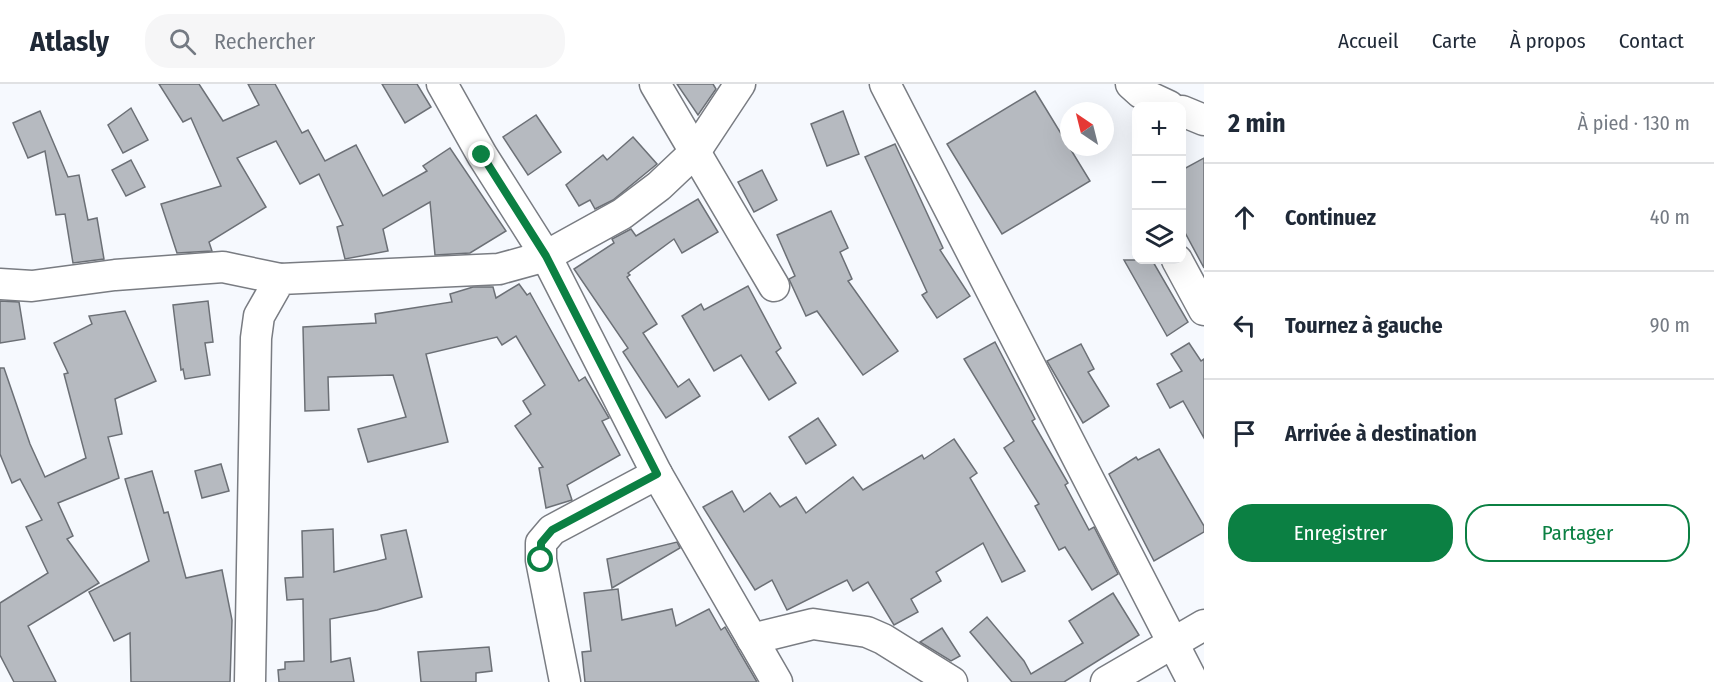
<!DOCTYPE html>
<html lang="fr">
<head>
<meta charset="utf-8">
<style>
	body { margin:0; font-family:"Fira Sans Condensed",sans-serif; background:#f6f6f7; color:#1f2937 }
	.controls { position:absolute; right:18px; top:18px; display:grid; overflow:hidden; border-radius:12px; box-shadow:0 6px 24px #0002 }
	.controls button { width:54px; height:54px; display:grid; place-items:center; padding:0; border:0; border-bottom:2px solid #e0e1e3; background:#fff; color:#1f2937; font:30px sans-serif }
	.compass { position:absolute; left:1060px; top:18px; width:54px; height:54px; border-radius:50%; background:#fff; box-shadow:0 6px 24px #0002; rotate:325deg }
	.stop { position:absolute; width:18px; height:18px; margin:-14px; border:4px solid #0b8043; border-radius:50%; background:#fff }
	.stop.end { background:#0b8043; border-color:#fff; box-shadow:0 2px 6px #0008 }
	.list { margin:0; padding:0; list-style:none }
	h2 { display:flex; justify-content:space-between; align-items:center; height:78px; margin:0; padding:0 24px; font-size:26px }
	h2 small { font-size:20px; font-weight:400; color:#747a83 }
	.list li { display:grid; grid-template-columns:39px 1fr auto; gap:18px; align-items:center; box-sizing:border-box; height:108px; padding:0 24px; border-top:2px solid #e0e1e3 }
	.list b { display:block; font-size:22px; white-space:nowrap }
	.list em { font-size:20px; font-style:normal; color:#747a83 }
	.actions { display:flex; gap:12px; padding:18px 24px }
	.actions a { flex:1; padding:14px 0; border:2px solid #0b8043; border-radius:24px; text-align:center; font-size:21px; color:#0b8043 }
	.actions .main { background:#0b8043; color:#fff }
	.icon { flex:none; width:33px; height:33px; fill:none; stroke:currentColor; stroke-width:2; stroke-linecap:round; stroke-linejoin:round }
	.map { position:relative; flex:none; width:1204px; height:598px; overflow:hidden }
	header { display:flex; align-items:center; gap:36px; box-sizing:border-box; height:84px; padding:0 30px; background:#fff; border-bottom:2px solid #e0e1e3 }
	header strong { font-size:28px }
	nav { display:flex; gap:33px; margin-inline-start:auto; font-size:21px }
	.search { width:420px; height:54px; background:#f6f6f7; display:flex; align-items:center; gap:15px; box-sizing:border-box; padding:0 21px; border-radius:24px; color:#747a83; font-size:22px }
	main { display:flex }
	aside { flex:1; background:#fff }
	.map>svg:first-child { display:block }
	.building { fill:#b6bac0; stroke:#6c7076; stroke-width:1.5 }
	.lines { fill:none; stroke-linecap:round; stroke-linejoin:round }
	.minor-casing { stroke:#797c82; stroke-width:33 }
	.minor { stroke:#fff; stroke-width:30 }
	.route { stroke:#0b8043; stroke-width:8 }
</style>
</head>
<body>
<header>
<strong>Atlasly</strong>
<div class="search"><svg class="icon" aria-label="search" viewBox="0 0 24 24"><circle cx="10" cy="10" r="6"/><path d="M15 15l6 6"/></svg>Rechercher</div>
<nav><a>Accueil</a><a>Carte</a><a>À propos</a><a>Contact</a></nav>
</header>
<main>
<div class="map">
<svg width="1204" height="598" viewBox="0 0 1204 598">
	<rect width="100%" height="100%" fill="#f6f9fe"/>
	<!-- building -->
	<g class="building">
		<path d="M159,0H199L223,37L259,21L248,0H275L302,49L308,46L325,77L356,61L383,112L427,87L423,82L450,64L506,147L470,169L435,171L430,118L383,145L388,167L345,175L337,143L343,141L319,90L300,100L276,57L237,74L266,123L209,158L212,167L177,169L161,120L221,102L191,34L183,38Z"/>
		<path d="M382,0H417L431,23L405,39Z"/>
		<path d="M677,0H713L716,5L698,31Z"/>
		<path d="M1035,7L1090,97L1002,150L947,60Z"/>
		<path d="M131,24L148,56L123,69L108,41Z"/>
		<path d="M40,27L68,93L79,91L88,136L97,134L104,175L73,179L65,130L56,131L45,67L28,74L13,39Z"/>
		<path d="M843,27L859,70L827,82L811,40Z"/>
		<path d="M536,31L561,68L528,91L503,53Z"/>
		<path d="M633,53L657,80L613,116L595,125L590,116L579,122L566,101L603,71L607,76Z"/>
		<path d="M895,60L943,164L940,166L970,212L937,234L922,211L927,208L865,73Z"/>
		<path d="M1204,74V184L1182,143V86Z"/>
		<path d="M131,76L145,103L126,112L112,86Z"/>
		<path d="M762,86L777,116L754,128L738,98Z"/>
		<path d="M698,115L718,148L682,169L674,155L628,189L630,191L627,193L657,240L643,249L678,303L689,295L700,312L666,334L623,268L628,264L574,185L614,159L612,155L631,145L636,152Z"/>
		<path d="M831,127L848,164L840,168L852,195L848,197L898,267L863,291L817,227L806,232L789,195L795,192L777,151Z"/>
		<path d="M1124,176H1152L1188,238L1167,252Z"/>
		<path d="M519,200L527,211L530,209L579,297L585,293L609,334L602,337L620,371L567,401L572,416L546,424L539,384L543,383L515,342L531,330L523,317L545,301L516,252L502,261L497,253L426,270L448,358L368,378L358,345L406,333L393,291L328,293L329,326L305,327L303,243L376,239L375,230L452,218L450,210L473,203H493L496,214Z"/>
		<path d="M748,202L781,264L776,268L796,299L769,316L741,271L714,287L682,232L701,220L704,226Z"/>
		<path d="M0,217L19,218L25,255L0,259Z"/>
		<path d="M208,217L213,258L205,259L210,291L185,295L183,285L181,286L173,221Z"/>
		<path d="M125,227L156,297L115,315L122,350L108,353L119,394L58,419L73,452L67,455L99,499L28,542L56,598H14L0,571V519L48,489L26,443L42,436L20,395L12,399L0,370V284H4L30,360L45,393L86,374L64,290L68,289L54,259L92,240L89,232Z"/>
		<path d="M995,258L1035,335L1032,337L1068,399L1065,401L1089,446L1094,443L1118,490L1092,506L1065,463L1059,466L1035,422L1039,420L1004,364L1014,357L964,275Z"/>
		<path d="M1189,259L1201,277L1204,275V354L1183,317L1170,324L1157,300L1182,287L1171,270Z"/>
		<path d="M1081,260L1094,285L1088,288L1109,322L1083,339L1047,277Z"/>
		<path d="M818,334L836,361L806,380L789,353Z"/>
		<path d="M954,355L977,389L970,394L1025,487L1002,498L983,459L936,488L941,497L911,515L918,528L894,541L868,498L853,507L847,496L787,526L772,496L755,506L703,423L732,407L744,428L770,409L780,423L796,413L806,429L853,393L863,406L922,371L924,375Z"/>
		<path d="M1159,365L1204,442V448L1154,477L1109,390L1136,373L1138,376Z"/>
		<path d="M221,380L229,407L202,414L195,387Z"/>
		<path d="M152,387L164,429L168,428L186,494L222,486L232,536L230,598H131L130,549L114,557L89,508L149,477L125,395Z"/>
		<path d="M333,445L334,488L386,475L381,451L406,446L422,513L377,526L330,535L331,578L350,574L354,598H279L278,586L285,585V578L304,577L303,515L287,516L285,494L303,493L302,447Z"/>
		<path d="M677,458L680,464L612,504L607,475Z"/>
		<path d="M618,505L622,536L672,525L676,542L709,525L721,546L725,543L757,598H585L582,568L591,567L584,509Z"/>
		<path d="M1113,509L1139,551L1064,598H1012L970,548L987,533L1024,577L1031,590L1083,559L1069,537Z"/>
		<path d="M942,544L960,572L951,577L920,558Z"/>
		<path d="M489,563L492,587L476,589V598H421L418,568Z"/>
	</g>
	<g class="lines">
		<defs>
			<g id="minor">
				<path d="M442,0L482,71L546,172L657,390L552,446L541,459V476L565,598"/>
				<path d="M655,0L774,202"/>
				<path d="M885,0L1193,598"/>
				<path d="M1131,0L1141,9L1169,22"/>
				<path d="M1182,27L1204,36"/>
				<path d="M1177,176L1204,226"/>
				<path d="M0,200L32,202L115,191L223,183L280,195"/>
				<path d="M657,390L777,598"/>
				<path d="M752,555L813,540L867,548L883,555L952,598"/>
				<path d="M250,598L256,254L259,232L280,195L499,185L546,172L622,130L659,102L695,68L740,0"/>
				<path d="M1106,598L1204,541"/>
			</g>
		</defs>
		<!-- minor casing -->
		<use href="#minor" class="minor-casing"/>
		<!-- minor -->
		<use href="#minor" class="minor"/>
	</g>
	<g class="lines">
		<!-- route -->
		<path class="route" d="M482,71L546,172L657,390L552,446L541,459V476"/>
	</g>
</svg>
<div class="controls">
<button>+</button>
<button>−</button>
<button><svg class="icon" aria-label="layers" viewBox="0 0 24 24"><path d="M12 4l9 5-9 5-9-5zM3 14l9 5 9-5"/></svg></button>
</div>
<svg class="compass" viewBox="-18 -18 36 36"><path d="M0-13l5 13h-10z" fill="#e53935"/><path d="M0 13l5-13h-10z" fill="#747a83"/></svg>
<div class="stop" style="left:541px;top:476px"></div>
<div class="stop end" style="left:482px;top:71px"></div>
</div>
<aside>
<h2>2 min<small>À pied · 130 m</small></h2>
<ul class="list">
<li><svg class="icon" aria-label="ahead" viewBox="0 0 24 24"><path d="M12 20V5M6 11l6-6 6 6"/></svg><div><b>Continuez</b></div><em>40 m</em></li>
<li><svg class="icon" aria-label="left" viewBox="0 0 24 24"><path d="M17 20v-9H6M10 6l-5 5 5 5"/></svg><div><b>Tournez à gauche</b></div><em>90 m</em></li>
<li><svg class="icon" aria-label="arrive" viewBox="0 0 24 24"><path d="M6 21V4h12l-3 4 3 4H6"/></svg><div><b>Arrivée à destination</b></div></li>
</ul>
<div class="actions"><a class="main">Enregistrer</a><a>Partager</a></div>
</aside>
</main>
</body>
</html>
